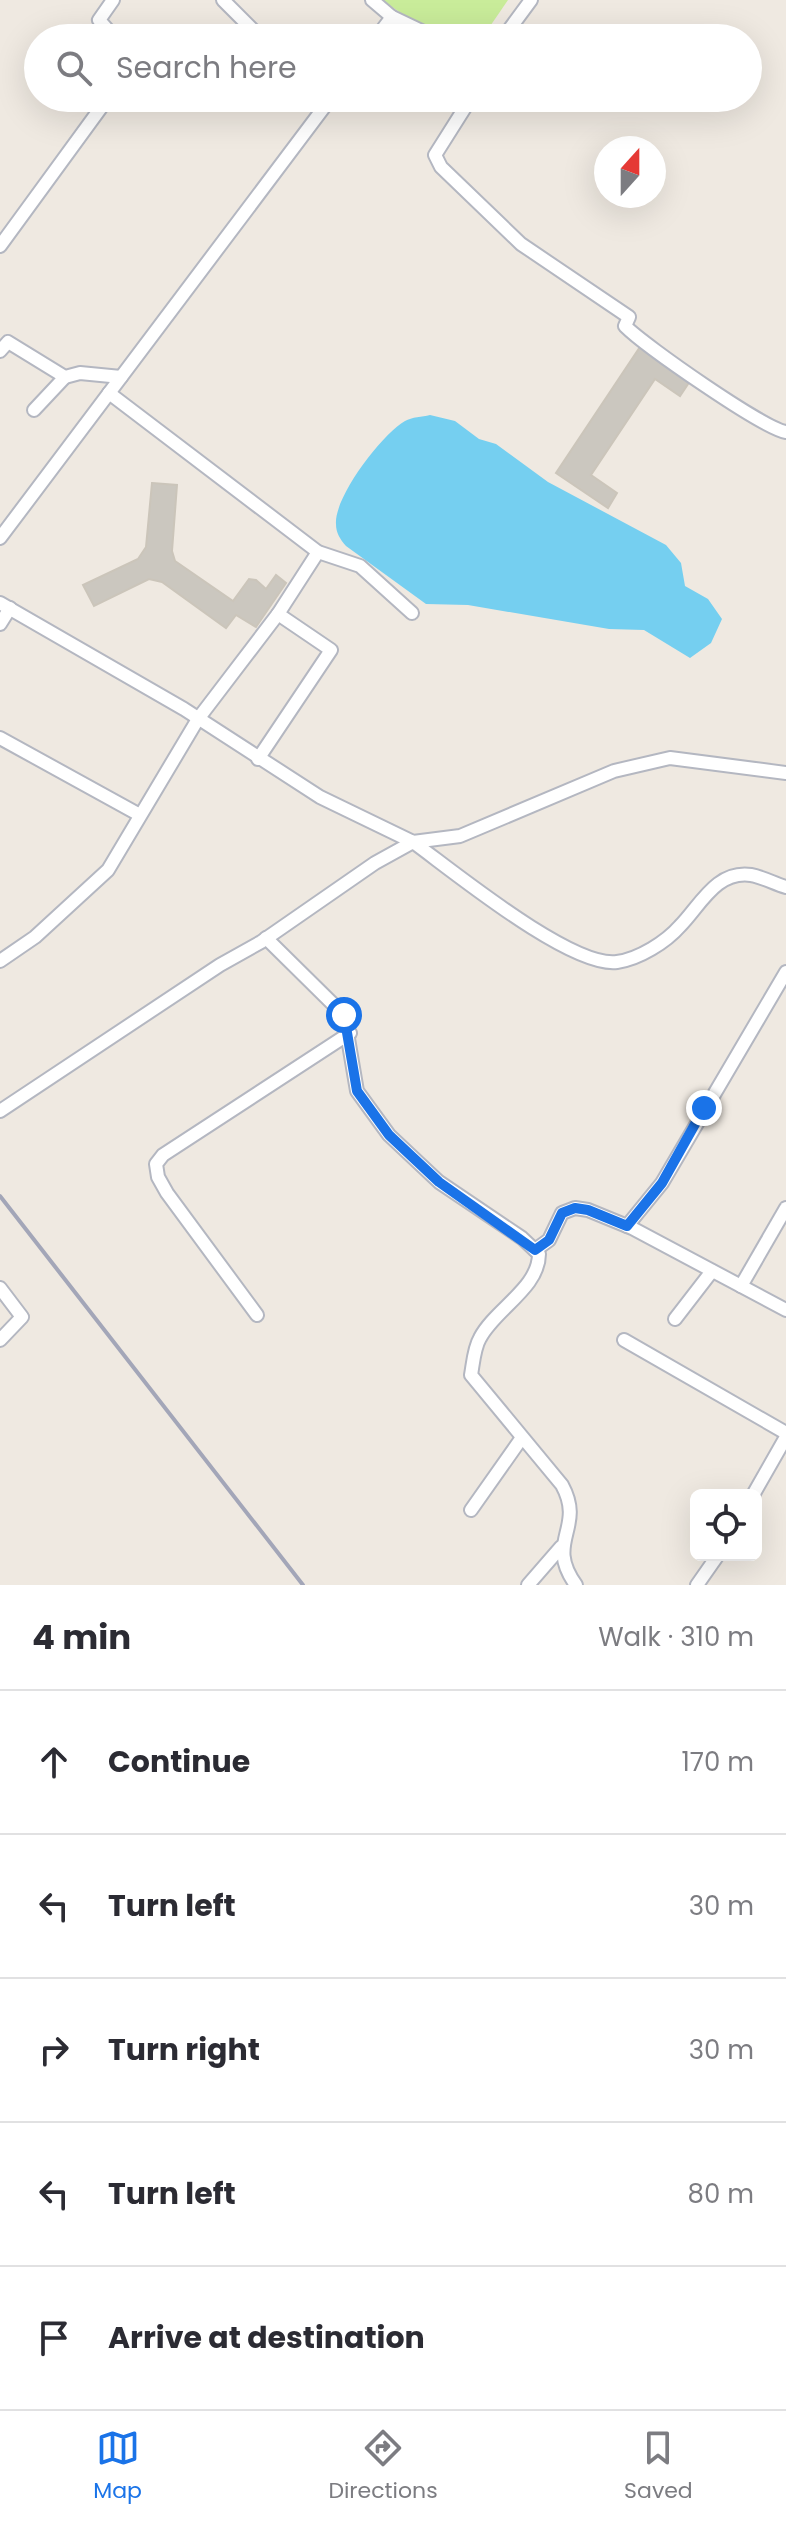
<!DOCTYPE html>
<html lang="en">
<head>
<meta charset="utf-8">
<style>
	body { margin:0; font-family:Poppins,sans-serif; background:#f2f2f3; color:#2b2b33 }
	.controls { position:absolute; right:24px; bottom:24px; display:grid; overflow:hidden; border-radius:12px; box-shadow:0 8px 32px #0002 }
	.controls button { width:72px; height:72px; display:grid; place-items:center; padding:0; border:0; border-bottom:2px solid #e1e1e2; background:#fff; color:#2b2b33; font:40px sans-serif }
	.compass { position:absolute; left:594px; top:136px; width:72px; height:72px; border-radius:50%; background:#fff; box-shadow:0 8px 32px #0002; rotate:21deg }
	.stop { position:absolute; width:24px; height:24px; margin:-18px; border:6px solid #1a73e8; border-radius:50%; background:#fff }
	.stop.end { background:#1a73e8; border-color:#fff; box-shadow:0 2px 8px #0008 }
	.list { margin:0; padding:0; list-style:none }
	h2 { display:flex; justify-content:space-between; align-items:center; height:104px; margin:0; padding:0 32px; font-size:34px }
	h2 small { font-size:26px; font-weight:400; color:#7c7c81 }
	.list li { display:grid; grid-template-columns:52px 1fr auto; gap:24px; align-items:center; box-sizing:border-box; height:144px; padding:0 32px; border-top:2px solid #e1e1e2 }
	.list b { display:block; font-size:30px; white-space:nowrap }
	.list em { font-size:26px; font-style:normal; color:#7c7c81 }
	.icon { flex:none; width:44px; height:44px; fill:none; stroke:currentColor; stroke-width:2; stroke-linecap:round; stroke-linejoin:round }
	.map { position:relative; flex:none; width:786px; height:1585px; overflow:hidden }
	.search { position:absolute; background:#fff; box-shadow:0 8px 32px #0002; left:24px; right:24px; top:24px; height:88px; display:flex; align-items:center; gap:20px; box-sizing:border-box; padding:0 28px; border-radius:44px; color:#7c7c81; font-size:30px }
	.sheet { height:824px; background:#fff }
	nav { display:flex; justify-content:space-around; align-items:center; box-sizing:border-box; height:112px; border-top:2px solid #e1e1e2; background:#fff; font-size:22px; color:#7c7c81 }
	nav a { display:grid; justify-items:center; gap:4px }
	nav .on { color:#1a73e8 }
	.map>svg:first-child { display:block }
	.pitch { fill:#c9ec9a }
	.water { fill:#75cff0 }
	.building { fill:#cbc7bf; stroke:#cbc5ba; stroke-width:2 }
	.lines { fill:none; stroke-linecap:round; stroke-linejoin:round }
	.minor-casing { stroke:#b4b7c1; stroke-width:16 }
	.minor { stroke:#fff; stroke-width:12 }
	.rail { stroke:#a3a6b8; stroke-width:4 }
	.route { stroke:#1a73e8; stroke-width:10 }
</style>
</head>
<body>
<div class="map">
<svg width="786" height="1585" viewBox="0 0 786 1585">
	<rect width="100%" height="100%" fill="#efe9e1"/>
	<!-- pitch -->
	<path class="pitch" d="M382,0H508L482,38H437Z"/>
	<!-- water -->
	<path class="water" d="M430,415L455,421L479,439L496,444L548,482L666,545L681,563L685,586L708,599L722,619L711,643L690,658L644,630L609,629L468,605L426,604L346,546C340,539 336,533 336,524C334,497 382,434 405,421C412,417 422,417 430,415Z"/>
	<!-- building -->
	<g class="building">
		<path d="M640,347L690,381L680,396L655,379L591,475L617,493L608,508L556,473Z"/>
		<path d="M152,483L177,485L172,551L175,561L233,601L249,579L256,580L266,589L276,575L286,583L256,627L236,615L226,628L162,582L149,579L94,606L83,585L138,559L146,547Z"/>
	</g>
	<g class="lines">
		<defs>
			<g id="minor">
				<path d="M113,0L99,20L115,38"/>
				<path d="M223,0L258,35"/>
				<path d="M372,0L392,17"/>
				<path d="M376,38L392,17L436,38"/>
				<path d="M503,38L531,0"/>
				<path d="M471,98L435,155L441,167L521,244L629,317L625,326C645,346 764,429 786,432"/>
				<path d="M0,246L108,98"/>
				<path d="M0,351L8,342L65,377L80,373L121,377"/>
				<path d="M109,393L318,552L360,566L412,613"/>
				<path d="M34,410L65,377"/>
				<path d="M0,538L331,98"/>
				<path d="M0,603L184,709L320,797L413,842L460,836L614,771L670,758L786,773"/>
				<path d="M0,624L10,608"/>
				<path d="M0,738L138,814"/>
				<path d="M258,759L331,650L278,614L318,552"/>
				<path d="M266,938L344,1015L357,1091L389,1135L439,1182L522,1238L539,1254C539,1288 495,1309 480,1338C474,1348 473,1364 471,1375L562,1485C586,1529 544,1541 576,1585"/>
				<path d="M0,961L35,937L108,870L198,719L278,614"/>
				<path d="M0,1111L220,965L261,942L375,863L413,842C453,871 571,968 617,962C639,959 666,942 680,926C700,906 716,870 751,875C763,877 775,884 786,887"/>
				<path d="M627,1226L662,1183L786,972"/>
				<path d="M535,1250L549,1240L562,1213L575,1208L588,1210L632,1228L786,1310"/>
				<path d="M741,1286L786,1208"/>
				<path d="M0,1288L22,1317L0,1340"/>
				<path d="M257,1315L167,1193L158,1177L156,1164L163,1155L350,1033"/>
				<path d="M675,1319L712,1271"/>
				<path d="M624,1340L786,1433"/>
				<path d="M753,1495L786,1437"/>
				<path d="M471,1510L521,1439"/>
				<path d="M528,1585L561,1547"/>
				<path d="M697,1585L718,1555"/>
			</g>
		</defs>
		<!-- minor casing -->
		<use href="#minor" class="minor-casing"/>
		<!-- minor -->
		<use href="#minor" class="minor"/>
		<!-- rail -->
		<path class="rail" d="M0,1196L303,1585"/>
	</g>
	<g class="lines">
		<!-- route -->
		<path class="route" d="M344,1015L357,1091L389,1135L439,1182L535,1250L549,1240L562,1213L575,1208L588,1210L627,1226L662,1183L704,1108"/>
	</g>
</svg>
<div class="controls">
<button><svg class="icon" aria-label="locate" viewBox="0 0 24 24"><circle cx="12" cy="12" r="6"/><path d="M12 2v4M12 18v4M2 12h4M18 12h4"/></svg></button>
</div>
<svg class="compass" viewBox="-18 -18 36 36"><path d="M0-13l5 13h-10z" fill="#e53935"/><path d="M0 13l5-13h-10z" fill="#7c7c81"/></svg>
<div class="stop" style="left:344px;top:1015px"></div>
<div class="stop end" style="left:704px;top:1108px"></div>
<div class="search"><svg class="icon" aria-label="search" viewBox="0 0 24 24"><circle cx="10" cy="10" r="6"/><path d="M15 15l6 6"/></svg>Search here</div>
</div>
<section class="sheet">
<h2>4 min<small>Walk · 310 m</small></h2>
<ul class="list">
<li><svg class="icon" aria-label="ahead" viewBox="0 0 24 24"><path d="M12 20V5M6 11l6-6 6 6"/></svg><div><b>Continue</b></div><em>170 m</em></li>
<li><svg class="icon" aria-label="left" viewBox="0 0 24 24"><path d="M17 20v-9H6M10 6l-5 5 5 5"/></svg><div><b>Turn left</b></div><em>30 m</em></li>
<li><svg class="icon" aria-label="right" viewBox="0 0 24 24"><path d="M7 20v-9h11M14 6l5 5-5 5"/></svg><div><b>Turn right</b></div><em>30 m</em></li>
<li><svg class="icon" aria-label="left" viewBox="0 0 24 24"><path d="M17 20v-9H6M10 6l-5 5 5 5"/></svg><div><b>Turn left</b></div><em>80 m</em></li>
<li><svg class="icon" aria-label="arrive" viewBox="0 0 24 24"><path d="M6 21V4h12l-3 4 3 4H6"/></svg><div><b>Arrive at destination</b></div></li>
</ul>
</section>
<nav>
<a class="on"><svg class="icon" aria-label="map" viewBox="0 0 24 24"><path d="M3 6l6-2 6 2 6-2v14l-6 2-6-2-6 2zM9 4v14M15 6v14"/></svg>Map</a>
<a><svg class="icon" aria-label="directions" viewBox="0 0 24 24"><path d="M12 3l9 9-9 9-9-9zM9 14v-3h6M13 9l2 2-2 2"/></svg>Directions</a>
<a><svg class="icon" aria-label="saved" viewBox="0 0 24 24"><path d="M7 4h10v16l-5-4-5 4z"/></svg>Saved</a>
</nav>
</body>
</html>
